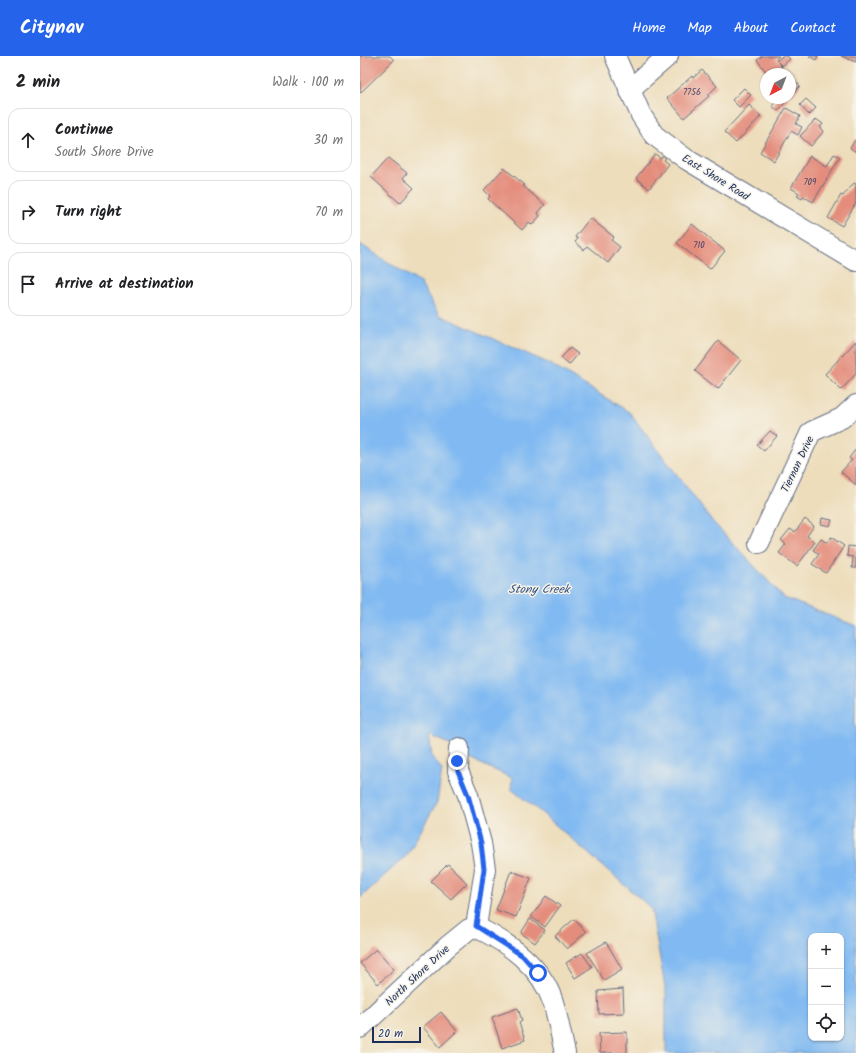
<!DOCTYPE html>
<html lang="en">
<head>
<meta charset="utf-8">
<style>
	body { margin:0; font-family:Kalam,sans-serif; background:#f2f2f2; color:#202124 }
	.controls { position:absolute; right:12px; bottom:12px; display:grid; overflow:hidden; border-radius:8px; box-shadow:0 1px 3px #0004 }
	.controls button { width:36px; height:36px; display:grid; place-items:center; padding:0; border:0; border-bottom:1px solid #e0e0e0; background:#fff; color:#202124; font:20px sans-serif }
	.compass { position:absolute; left:400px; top:12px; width:36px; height:36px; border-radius:50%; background:#fff; box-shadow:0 1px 3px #0004; rotate:222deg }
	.scale { position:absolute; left:12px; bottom:10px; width:49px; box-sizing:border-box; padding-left:4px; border:2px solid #1b2f5e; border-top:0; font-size:11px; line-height:14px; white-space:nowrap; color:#1b2f5e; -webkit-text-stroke:3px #f7f3e8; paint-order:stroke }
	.stop { position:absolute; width:12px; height:12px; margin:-9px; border:3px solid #2563eb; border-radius:50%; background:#fff }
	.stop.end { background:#2563eb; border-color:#fff; box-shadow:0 1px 4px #0008 }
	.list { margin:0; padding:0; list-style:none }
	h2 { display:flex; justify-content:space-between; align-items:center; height:52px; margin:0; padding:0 16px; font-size:17px }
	h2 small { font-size:13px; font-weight:400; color:#757577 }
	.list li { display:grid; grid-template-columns:26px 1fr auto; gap:12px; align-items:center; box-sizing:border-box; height:64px; margin:0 8px 8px; padding:0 8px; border:1px solid #e0e0e0; border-radius:12px }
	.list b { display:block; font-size:15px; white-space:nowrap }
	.list p { margin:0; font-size:13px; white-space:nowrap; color:#757577 }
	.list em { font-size:13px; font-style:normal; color:#757577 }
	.icon { flex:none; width:22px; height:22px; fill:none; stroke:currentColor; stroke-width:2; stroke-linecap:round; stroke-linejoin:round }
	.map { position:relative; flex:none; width:496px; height:997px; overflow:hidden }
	header { display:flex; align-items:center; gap:24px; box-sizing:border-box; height:56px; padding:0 20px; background:#2563eb; color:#fff }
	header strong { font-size:19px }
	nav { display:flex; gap:22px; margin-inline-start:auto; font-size:14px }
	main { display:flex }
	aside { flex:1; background:#fff }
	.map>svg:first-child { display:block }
	.water { fill:#81baf2; stroke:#4e74a8; fill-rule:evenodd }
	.building { fill:#e48d7d }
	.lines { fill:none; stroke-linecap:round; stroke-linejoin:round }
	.minor-casing { stroke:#646c7f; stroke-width:22 }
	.minor { stroke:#fff; stroke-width:20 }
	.route { stroke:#2563eb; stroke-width:5 }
	.labels { text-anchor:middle; stroke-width:3; stroke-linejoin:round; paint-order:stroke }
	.number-label { font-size:9px; fill:#4d4666 }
	.street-label { font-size:11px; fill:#1b2f5e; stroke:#f7f3e8 }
	.water-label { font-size:12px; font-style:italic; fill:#345283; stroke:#f7f3e8 }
</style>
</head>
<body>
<header>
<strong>Citynav</strong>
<nav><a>Home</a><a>Map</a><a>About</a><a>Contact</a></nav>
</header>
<main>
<aside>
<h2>2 min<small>Walk · 100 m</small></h2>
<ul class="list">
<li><svg class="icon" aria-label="ahead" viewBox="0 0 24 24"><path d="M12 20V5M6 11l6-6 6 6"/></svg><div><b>Continue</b><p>South Shore Drive</p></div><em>30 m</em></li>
<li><svg class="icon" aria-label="right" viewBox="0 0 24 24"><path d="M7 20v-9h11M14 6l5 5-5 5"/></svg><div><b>Turn right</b></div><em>70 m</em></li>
<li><svg class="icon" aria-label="arrive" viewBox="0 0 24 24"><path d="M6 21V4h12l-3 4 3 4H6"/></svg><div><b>Arrive at destination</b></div></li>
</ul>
</aside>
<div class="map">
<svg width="496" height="997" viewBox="0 0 496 997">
	<rect width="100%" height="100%" fill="#f7f3e8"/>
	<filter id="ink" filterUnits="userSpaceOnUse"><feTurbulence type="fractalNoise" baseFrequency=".025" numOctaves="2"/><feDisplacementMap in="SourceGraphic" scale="8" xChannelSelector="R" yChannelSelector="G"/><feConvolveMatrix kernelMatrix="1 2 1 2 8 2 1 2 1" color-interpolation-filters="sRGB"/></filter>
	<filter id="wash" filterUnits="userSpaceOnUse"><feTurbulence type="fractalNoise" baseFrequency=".012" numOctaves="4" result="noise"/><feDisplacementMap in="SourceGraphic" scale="16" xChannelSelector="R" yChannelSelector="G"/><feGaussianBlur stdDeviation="0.9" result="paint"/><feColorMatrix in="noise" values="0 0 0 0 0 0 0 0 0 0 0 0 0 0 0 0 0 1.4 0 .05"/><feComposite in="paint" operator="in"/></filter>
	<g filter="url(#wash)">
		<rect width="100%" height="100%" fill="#edddbb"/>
		<!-- water -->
		<path class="water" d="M0,188L60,227L79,259L188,307L269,356L353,466L424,542L496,570L495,668L496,669V997H306V936L291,852L182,757L151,733L152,722L108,702L99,692L69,679L72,701L82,714L77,746L47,799L0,842ZM451,880H481V982H451Z"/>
		<g id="blocks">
			<!-- building -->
			<g class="building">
				<path d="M0,0H30L34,4L0,37Z"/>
				<path d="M402,0H419L416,3L417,5L422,0H427L430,3L422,10L418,6L422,11L413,18H408L397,4Z"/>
				<path d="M449,0H458L456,4Z"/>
				<path d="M481,0H496V6Z"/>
				<path d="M342,14L357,30L348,39L349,40L324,62L307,42L332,20L333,22Z"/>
				<path d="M435,24L440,30L430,41V30Z"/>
				<path d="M384,32L391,39L379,51L372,44Z"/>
				<path d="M419,42H429L418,55L412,50Z"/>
				<path d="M446,43L456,52L449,59L440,49Z"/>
				<path d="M389,49L401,60L376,87L364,76Z"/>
				<path d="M426,52L440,60L436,68L442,71L438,79L431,75L414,105L400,96Z"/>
				<path d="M456,63L463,68L460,71L464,75L451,90L440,80Z"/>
				<path d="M496,83V96L490,92Z"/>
				<path d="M295,98L300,102L302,100L305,102L303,104L308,108L289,133L276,122Z"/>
				<path d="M474,98L480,101L453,146L443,140L442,143L437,140L439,137L431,132L450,100L467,110Z"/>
				<path d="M28,102L47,117L43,122L54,132L40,147L11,121Z"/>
				<path d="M144,112L165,129L163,130L185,149L178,157L180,160L172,169L169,166L162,174L128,143L130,140L124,134Z"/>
				<path d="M494,127L496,128V147L482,170L468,162L481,139L483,140Z"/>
				<path d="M230,162L254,181L251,184L260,191L248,207L227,190L224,194L215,186L218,183L215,181Z"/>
				<path d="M332,168L365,195L350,213L317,187Z"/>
				<path d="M358,285L381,304L358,333L335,315Z"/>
				<path d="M496,285V318L481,334L465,318Z"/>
				<path d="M210,292L218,298L209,309L201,302Z"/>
				<path d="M410,375L417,380L404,395L397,389Z"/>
				<path d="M496,393V429L481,416L492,404L489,402Z"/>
				<path d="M462,462L472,464L470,470L461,468Z"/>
				<path d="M445,463L454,470L447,480L455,486L437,510L419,497L426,488L421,484L430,473L435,476Z"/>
				<path d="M471,481L484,490L466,517L452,508L459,498L453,494L461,483L467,487Z"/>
				<path d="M488,490L496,491V512H492L493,501L487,500Z"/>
				<path d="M88,808L107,827L91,843L71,825Z"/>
				<path d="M151,815L171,822L156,861L136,854Z"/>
				<path d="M186,840L200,850L185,871L171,861Z"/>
				<path d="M170,863L185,874L175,887L161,877Z"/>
				<path d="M214,863L226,876L207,893L195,880Z"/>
				<path d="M246,886L262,913L244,924L227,897Z"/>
				<path d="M16,893L34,913L18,928L0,907Z"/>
				<path d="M222,897L232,911L215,922L206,907Z"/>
				<path d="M263,933L264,957L239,958L238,935Z"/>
				<path d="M158,952L162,965L159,967L165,984L142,992L132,961Z"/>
				<path d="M81,956L97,975L80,991L63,971Z"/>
				<path d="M267,976V997H240L239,977Z"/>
			</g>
		</g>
	</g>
	<g filter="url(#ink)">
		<use href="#blocks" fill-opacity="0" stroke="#646c7f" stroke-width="1"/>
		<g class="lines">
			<defs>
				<g id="minor">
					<path d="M255,0L281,59L294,79L326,103L496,205"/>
					<path d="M269,34L308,0"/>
					<path d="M399,487L451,376L482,362L496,349"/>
					<path d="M99,692L98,715L108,739L121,787L125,813L116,871"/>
					<path d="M116,871C148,887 181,909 193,946C198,962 201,980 205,997"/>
					<path d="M0,972L88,890L109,873L116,871"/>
				</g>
			</defs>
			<!-- minor casing -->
			<use href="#minor" class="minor-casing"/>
			<!-- minor -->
			<use href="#minor" class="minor"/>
		</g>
	</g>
	<g class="lines" filter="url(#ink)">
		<!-- route -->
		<path class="route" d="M97,705L98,715L108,739L121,787L124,813L116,870L163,900L178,917"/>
	</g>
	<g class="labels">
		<!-- number labels -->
		<g class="number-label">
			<text x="332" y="39">7756</text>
			<text x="450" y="129">709</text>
			<text x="339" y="192">710</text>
		</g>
		<!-- street labels -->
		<g class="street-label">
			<text transform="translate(356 121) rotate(32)" y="4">East Shore Road</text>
			<text transform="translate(437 408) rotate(-64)" y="4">Tiernan Drive</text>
			<text transform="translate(57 919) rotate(-43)" y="4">North Shore Drive</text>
		</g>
		<!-- water labels -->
		<g class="water-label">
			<text x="179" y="537">Stony Creek</text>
		</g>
	</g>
</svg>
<div class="controls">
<button>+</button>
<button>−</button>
<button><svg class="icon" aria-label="locate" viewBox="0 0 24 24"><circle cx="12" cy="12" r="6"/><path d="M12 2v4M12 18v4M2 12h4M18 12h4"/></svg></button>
</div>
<svg class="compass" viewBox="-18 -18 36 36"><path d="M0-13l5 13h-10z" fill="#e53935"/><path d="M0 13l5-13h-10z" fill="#757577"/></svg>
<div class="scale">20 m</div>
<div class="stop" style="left:178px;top:917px"></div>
<div class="stop end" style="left:97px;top:705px"></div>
</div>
</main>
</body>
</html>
